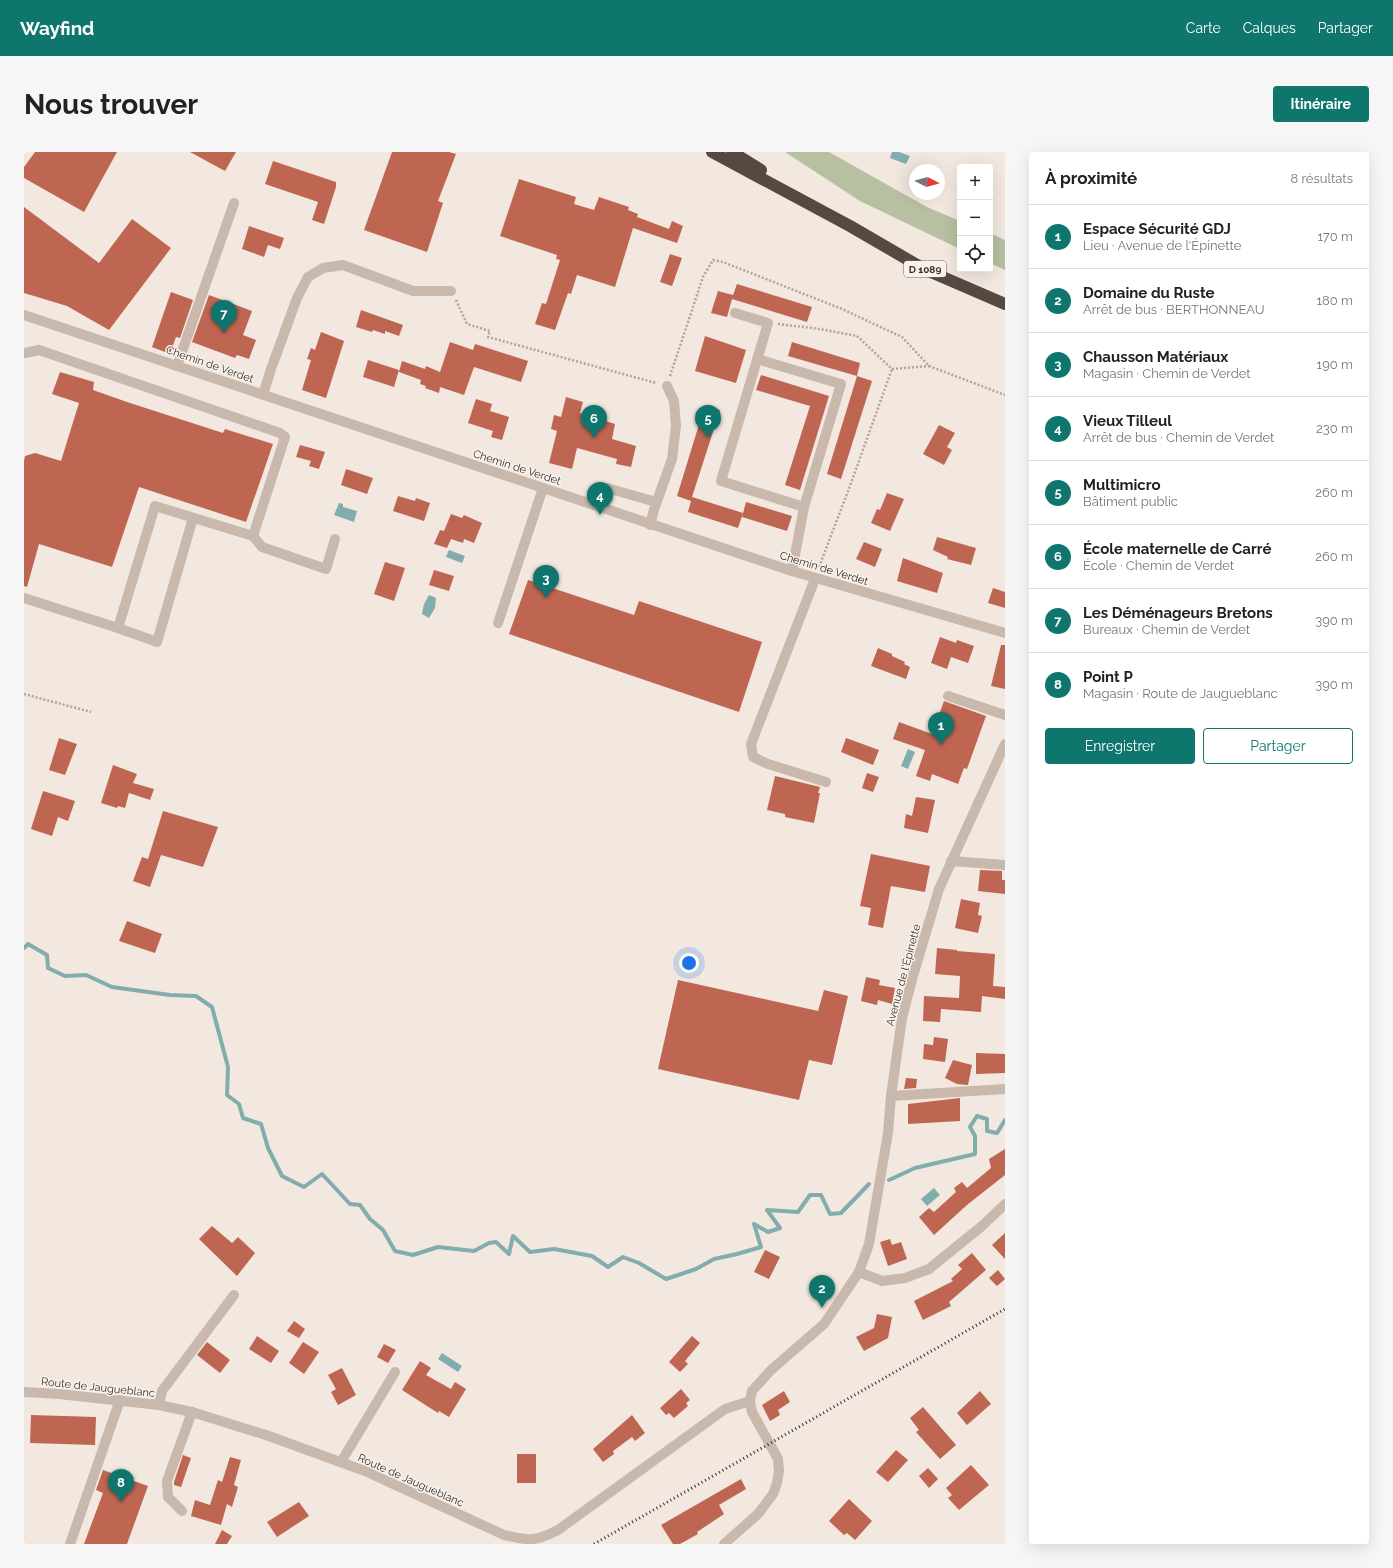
<!DOCTYPE html>
<html lang="fr">
<head>
<meta charset="utf-8">
<style>
	body { margin:0; font-family:Raleway,sans-serif; background:#f6f6f6; color:#202124 }
	.controls { position:absolute; right:12px; top:12px; display:grid; overflow:hidden; border-radius:4px; box-shadow:0 4px 16px #0002 }
	.controls button { width:36px; height:36px; display:grid; place-items:center; padding:0; border:0; border-bottom:1px solid #e0e0e0; background:#fff; color:#202124; font:20px sans-serif }
	.compass { position:absolute; left:885px; top:12px; width:36px; height:36px; border-radius:50%; background:#fff; box-shadow:0 4px 16px #0002; rotate:96deg }
	.you { position:absolute; left:665px; top:811px; width:14px; height:14px; margin:-10px; border:3px solid #fff; border-radius:50%; background:#1a73e8; box-shadow:0 0 0 6px #1a73e833 }
	.badge { display:grid; place-items:center; width:26px; height:26px; border-radius:50%; background:#0f766e; color:#fff; font-size:13px; font-weight:700 }
	.pin { position:absolute; translate:-50% -33px; filter:drop-shadow(0 1px 2px #0008) }
	.pin::after { content:''; position:absolute; top:21px; width:14px; height:12px; background:inherit; clip-path:polygon(0 0,100% 0,50% 100%) }
	.list { margin:0; padding:0; list-style:none }
	h2 { display:flex; justify-content:space-between; align-items:center; height:52px; margin:0; padding:0 16px; font-size:17px }
	h2 small { font-size:13px; font-weight:400; color:#757577 }
	.list li { display:grid; grid-template-columns:26px 1fr auto; gap:12px; align-items:center; box-sizing:border-box; height:64px; padding:0 16px; border-top:1px solid #e0e0e0 }
	.list b { display:block; font-size:15px; white-space:nowrap }
	.list p { margin:0; font-size:13px; white-space:nowrap; color:#757577 }
	.list em { font-size:13px; font-style:normal; color:#757577 }
	.actions { display:flex; gap:8px; padding:12px 16px }
	.actions a { flex:1; padding:9px 0; border:1px solid #0f766e; border-radius:4px; text-align:center; font-size:14px; color:#0f766e }
	.actions .main { background:#0f766e; color:#fff }
	.icon { flex:none; width:22px; height:22px; fill:none; stroke:currentColor; stroke-width:2; stroke-linecap:round; stroke-linejoin:round }
	.map { position:relative; flex:none; width:981px; height:1392px; overflow:hidden; border-radius:4px }
	header { display:flex; align-items:center; gap:24px; box-sizing:border-box; height:56px; padding:0 20px; background:#0f766e; color:#fff }
	header strong { font-size:19px }
	nav { display:flex; gap:22px; margin-inline-start:auto; font-size:14px }
	.intro { display:flex; align-items:center; justify-content:space-between; box-sizing:border-box; height:96px; padding:0 24px }
	h1 { margin:0; font-size:28px }
	.button { padding:10px 18px; border-radius:4px; background:#0f766e; color:#fff; font-size:14px; font-weight:700 }
	main { display:flex; gap:24px; padding:0 24px }
	aside { flex:1; background:#fff; border-radius:4px; box-shadow:0 4px 16px #0002 }
	.map>svg:first-child { display:block }
	.green { fill:#b7c0a1 }
	.water { fill:#81adac }
	.lines { fill:none; stroke-linecap:round; stroke-linejoin:round }
	.stream { stroke:#81adac; stroke-width:4 }
	.building { fill:#be6652 }
	.path { stroke:#b5a297; stroke-width:2.5; stroke-dasharray:2 2; stroke-linecap:butt }
	.minor { stroke:#c9b8ac; stroke-width:10 }
	.highway { stroke:#584842; stroke-width:12 }
	.rail { stroke:#382e2b; stroke-width:3; stroke-dasharray:1 3; stroke-linecap:butt }
	.labels { text-anchor:middle; stroke-width:3; stroke-linejoin:round; paint-order:stroke }
	.shield { fill:#f9f3ec; stroke:#726965; stroke-width:1 }
	.shield-label { font-size:10px; font-weight:bold; fill:#382e2b }
	.street-label { font-size:11px; fill:#382e2b; stroke:#f9f3ec }
</style>
</head>
<body>
<header>
<strong>Wayfind</strong>
<nav><a>Carte</a><a>Calques</a><a>Partager</a></nav>
</header>
<div class="intro"><h1>Nous trouver</h1><a class="button">Itinéraire</a></div>
<main>
<div class="map">
<svg width="981" height="1392" viewBox="0 0 981 1392">
	<rect width="100%" height="100%" fill="#f2e8e0"/>
	<!-- green -->
	<g class="green">
		<path d="M761,0H805L903,55L936,69V97L836,49Z"/>
		<path d="M966,81L981,88V118L966,111Z"/>
	</g>
	<!-- water -->
	<g class="water">
		<path d="M868,0H875L886,4L882,12L866,6Z"/>
		<path d="M315,351L319,352V355L333,359L330,370L310,363Z"/>
		<path d="M425,398L441,404L438,411L422,405Z"/>
		<path d="M405,443L412,446L411,456L405,466L398,462L400,452Z"/>
		<path d="M884,597L891,600L884,617L877,614Z"/>
		<path d="M910,1036L916,1043L903,1054L897,1047Z"/>
		<path d="M418,1201L438,1214L434,1220L414,1207Z"/>
	</g>
	<g class="lines">
		<!-- stream -->
		<g class="stream">
			<path d="M0,796L4,792L23,803L24,816L41,824L62,823L88,835L146,843L172,844L188,855L204,915L203,943L215,952L219,966L237,972L244,996L258,1024L280,1035L298,1022L326,1052L336,1053L346,1067L359,1078L371,1099L389,1103L414,1095L450,1099L465,1091L472,1090L485,1102L489,1084L506,1100L530,1097L568,1104L584,1115L599,1105L615,1111L642,1127L672,1117L690,1107L713,1102L737,1095L730,1072L744,1080L756,1076L743,1058L774,1060L786,1043H797L806,1062L817,1061L845,1032"/>
			<path d="M865,1028L891,1016L951,1002V984L946,975L953,964L963,967V979L973,981L981,968"/>
		</g>
	</g>
	<!-- building -->
	<g class="building">
		<path d="M11,0H93L60,60L0,26V15Z"/>
		<path d="M166,0H212L201,19Z"/>
		<path d="M368,0H425L432,2L414,49L419,51L403,100L340,78Z"/>
		<path d="M249,9L312,30V35L300,72L288,68L294,50L241,32Z"/>
		<path d="M495,27L552,45L550,52L570,58L575,45L605,55L604,58L614,62L613,65L645,77L648,69L659,74L653,91L609,76L591,135L553,123L547,142L544,141L531,178L511,172L518,151L522,152L536,108L532,107L533,103L476,84Z"/>
		<path d="M0,55L75,111L108,67L147,96L85,178L43,154L0,141Z"/>
		<path d="M225,74L260,86L256,97L244,93L240,105L218,97Z"/>
		<path d="M646,102L658,106L648,134L636,130Z"/>
		<path d="M713,132L788,155L783,170L708,147L703,165L687,161L694,139L709,143Z"/>
		<path d="M147,140L169,148L156,186L152,185L146,202L128,195Z"/>
		<path d="M185,143L228,159L219,183L232,188L225,207L213,203L211,206L168,190Z"/>
		<path d="M337,158L379,173L375,184L361,179V182L349,178L348,180L332,175Z"/>
		<path d="M297,180L320,189L302,246L278,238L287,208L283,207L287,196L291,198Z"/>
		<path d="M681,184L722,198L712,231L671,219Z"/>
		<path d="M426,190L449,198L451,192L504,209L497,230L450,215L440,243L416,235L415,241L401,236L402,234L396,232L397,228L375,220L378,209L401,217L402,214L416,220Z"/>
		<path d="M768,190L836,211L833,224L764,204Z"/>
		<path d="M344,208L375,218L370,235L339,225Z"/>
		<path d="M36,220L70,230L69,238L103,250L199,281L201,277L249,292L222,370L115,335L88,415L15,392L3,435L0,434V309L1,304L11,301L37,309L55,251L28,242Z"/>
		<path d="M737,223L805,244L776,338L761,333L786,254L732,238Z"/>
		<path d="M833,224L848,229L817,327L803,322Z"/>
		<path d="M542,245L559,250L556,261L591,272L588,287L612,294L607,315L592,312L593,307L553,296L548,317L525,311L533,279L527,277L530,263L537,265Z"/>
		<path d="M452,247L468,252L466,259L485,265L478,288L467,285L469,279L444,271Z"/>
		<path d="M681,253L696,258L668,345L719,361L714,376L664,360L667,349L653,344Z"/>
		<path d="M915,273L931,281L923,295L928,298L920,313L899,302Z"/>
		<path d="M276,293L301,300L295,317L285,314L287,309L272,305Z"/>
		<path d="M322,317L349,326L343,342L317,333Z"/>
		<path d="M863,341L880,347L866,379L847,371L853,357L856,358Z"/>
		<path d="M374,344L391,349L392,346L406,351L400,369L369,359Z"/>
		<path d="M722,350L768,364L763,379L718,365Z"/>
		<path d="M427,362L438,366L440,363L458,371L450,391L440,387L439,391L427,387L423,396L410,392L416,378L420,379Z"/>
		<path d="M913,385L952,396L947,413L923,407L924,405L909,398Z"/>
		<path d="M840,390L858,397L851,415L832,407Z"/>
		<path d="M879,406L919,421L913,441L873,429Z"/>
		<path d="M361,410L381,416L370,449L350,442Z"/>
		<path d="M410,418L430,424L425,439L405,433Z"/>
		<path d="M504,428L610,463L615,449L738,490L715,560L485,482Z"/>
		<path d="M969,436L981,440V456L964,451Z"/>
		<path d="M916,485L932,491L933,488L950,494L944,511L927,505L923,517L907,511Z"/>
		<path d="M977,493H981V537L967,534Z"/>
		<path d="M854,496L868,502V504L881,510L880,512L886,515L882,527L847,514Z"/>
		<path d="M920,549L962,564L943,617L940,616L934,632L908,622L906,629L892,624L901,598L869,587L875,570L908,582Z"/>
		<path d="M35,586L53,592L41,623L25,618Z"/>
		<path d="M822,586L855,598L849,613L817,600Z"/>
		<path d="M89,613L113,622L109,631L130,637L126,648L105,641L101,656L94,654L93,656L77,651Z"/>
		<path d="M843,621L855,625L849,640L838,636Z"/>
		<path d="M751,624L796,635L794,641H796L790,671L761,665V662L743,658Z"/>
		<path d="M19,639L51,649L44,669L34,665L28,684L7,677Z"/>
		<path d="M892,645L911,648L904,681L880,676L882,662L888,664Z"/>
		<path d="M139,659L194,675L179,715L137,703L126,735L109,729L118,705L124,707Z"/>
		<path d="M847,702L906,714L901,740L867,734L859,776L844,773L847,756L836,754Z"/>
		<path d="M956,718L978,719V728H981V742L954,739Z"/>
		<path d="M937,747L956,751L954,763L958,764L954,781L931,776Z"/>
		<path d="M103,769L138,782L131,801L95,789Z"/>
		<path d="M913,796L933,798V799L971,802L969,834L981,835V847L958,844L957,860L917,857L916,870L899,869L900,844L935,846L936,824L911,822Z"/>
		<path d="M842,825L856,828L855,833L871,836L868,852L854,848L853,853L837,849Z"/>
		<path d="M654,828L794,859L800,838L824,844L808,913L785,908L775,948L634,917Z"/>
		<path d="M910,885L924,887L921,910L899,907L900,892L909,893Z"/>
		<path d="M952,901L981,902V921L952,922Z"/>
		<path d="M929,908L948,913L944,933L933,932L921,926Z"/>
		<path d="M882,926L893,927L892,936L880,937Z"/>
		<path d="M936,946V969L884,972V952Z"/>
		<path d="M981,997V1023L943,1053L910,1083L895,1065L905,1056L910,1060L932,1040L930,1036L938,1030L943,1036L967,1016L965,1007Z"/>
		<path d="M188,1074L208,1091L214,1085L231,1101L213,1124L175,1087Z"/>
		<path d="M981,1081V1107L968,1093Z"/>
		<path d="M866,1087L868,1093L877,1090L883,1107L864,1114L856,1090Z"/>
		<path d="M741,1098L756,1105L745,1127L730,1120Z"/>
		<path d="M948,1101L962,1118L925,1150L927,1154L899,1168L890,1149L929,1129L927,1127L938,1117L934,1113Z"/>
		<path d="M974,1118L981,1127L973,1134L965,1126Z"/>
		<path d="M853,1162L868,1165L864,1186L840,1199L832,1185L850,1176Z"/>
		<path d="M270,1169L281,1177L275,1186L263,1179Z"/>
		<path d="M233,1184L255,1199L247,1211L225,1197Z"/>
		<path d="M668,1184L676,1191L661,1209L664,1212L656,1220L645,1210Z"/>
		<path d="M183,1190L206,1208L196,1221L173,1203Z"/>
		<path d="M279,1190L295,1200L280,1222L265,1211Z"/>
		<path d="M360,1192L372,1198L364,1211L353,1205Z"/>
		<path d="M396,1209L407,1216L402,1223L427,1237L431,1230L442,1237L425,1265L415,1259L414,1261L378,1238Z"/>
		<path d="M318,1216L332,1243L314,1253L307,1240L312,1237L304,1223Z"/>
		<path d="M657,1237L666,1248L662,1251L664,1254L650,1266L645,1261L642,1263L636,1256Z"/>
		<path d="M760,1239L766,1250L754,1258L756,1263L746,1269L738,1253Z"/>
		<path d="M956,1239L967,1252L943,1273L933,1261Z"/>
		<path d="M899,1255L932,1293L916,1307L892,1280L895,1278L886,1266Z"/>
		<path d="M7,1263L72,1265L71,1293L6,1291Z"/>
		<path d="M608,1263L621,1281L611,1289L608,1285L589,1299L590,1302L579,1310L569,1297Z"/>
		<path d="M872,1298L884,1308L864,1330L852,1320Z"/>
		<rect x="493" y="1302" width="19" height="29"/>
		<path d="M159,1303L167,1306L157,1335L150,1333V1330Z"/>
		<path d="M206,1305L217,1308L210,1333L214,1335L208,1355L203,1352L197,1373L167,1364L171,1348L186,1353L194,1328L198,1330Z"/>
		<path d="M947,1313L965,1333L935,1358L924,1346L928,1343L922,1336Z"/>
		<path d="M904,1316L914,1327L905,1336L895,1324Z"/>
		<path d="M79,1318L124,1334L103,1392H60L79,1341L72,1338Z"/>
		<path d="M717,1327L722,1337L695,1353L700,1362L673,1380L674,1382L656,1392H649L637,1373Z"/>
		<path d="M825,1347L848,1369L831,1388L823,1381L820,1383L805,1369Z"/>
		<path d="M275,1350L285,1364L253,1385L243,1370Z"/>
		<path d="M198,1378L208,1384L203,1392H191Z"/>
	</g>
	<g class="lines">
		<!-- path -->
		<g class="path">
			<path d="M432,148L443,172L466,179L464,185L632,231"/>
			<path d="M754,172L796,177L833,184L868,217L905,214"/>
			<path d="M646,224L679,125L689,108L699,110L818,157L878,185L905,214L981,243"/>
			<path d="M795,415L826,334L868,217"/>
			<path d="M0,542L67,560"/>
		</g>
		<!-- minor -->
		<g class="minor">
			<path d="M711,161L744,171L697,329L780,355"/>
			<path d="M0,163L768,419L981,481"/>
			<path d="M733,207L817,232L780,355L768,419"/>
			<path d="M153,214L210,51"/>
			<path d="M239,243L247,217L273,146L284,125L299,116L319,113L389,139H427"/>
			<path d="M632,352L648,307L652,274L650,249L643,234"/>
			<path d="M578,355L583,336L632,350L626,373"/>
			<path d="M229,384L238,395L302,417L311,387"/>
			<path d="M791,427L727,592L729,605L744,612L802,630"/>
			<path d="M0,446L94,476L131,354L229,384L261,285L256,281L15,198L1,201"/>
			<path d="M474,471L519,336"/>
			<path d="M94,476L133,490L169,366"/>
			<path d="M924,544L981,563"/>
			<path d="M927,709L981,713"/>
			<path d="M867,944L981,937"/>
			<path d="M835,1120L858,1129L881,1126L905,1117L958,1074L981,1052"/>
			<path d="M0,1240L35,1242L135,1253L168,1260L242,1283L341,1319L480,1383C504,1389 511,1390 534,1378L701,1257L726,1249"/>
			<path d="M135,1253L138,1239L210,1143"/>
			<path d="M317,1310L371,1220"/>
			<path d="M158,1359L144,1345L143,1329L168,1260"/>
			<path d="M46,1392L96,1248"/>
			<path d="M700,1392L734,1362L749,1342L753,1331L755,1319L754,1307L728,1260L726,1249L728,1239L747,1218L800,1172L835,1120L845,1092L864,981L867,944L878,866L889,824L915,737L981,592"/>
		</g>
		<!-- highway -->
		<g class="highway">
			<path d="M688,0L826,74L900,117L981,152"/>
			<path d="M708,0L737,18"/>
		</g>
		<!-- rail -->
		<path class="rail" d="M570,1392L981,1157"/>
	</g>
	<g class="labels">
		<!-- shield labels -->
		<rect class="shield" x="880" y="109" width="42" height="16" rx="3"/>
		<g class="shield-label">
			<text x="901" y="121">D 1089</text>
		</g>
		<!-- street labels -->
		<g class="street-label">
			<text transform="translate(186 212) rotate(19)" y="4">Chemin de Verdet</text>
			<text transform="translate(493 315) rotate(18)" y="4">Chemin de Verdet</text>
			<text transform="translate(800 416) rotate(17)" y="4">Chemin de Verdet</text>
			<text transform="translate(879 823) rotate(-75)" y="4">Avenue de l'Épinette</text>
			<text transform="translate(74 1235) rotate(6)" y="4">Route de Jaugueblanc</text>
			<text transform="translate(387 1328) rotate(24)" y="4">Route de Jaugueblanc</text>
		</g>
	</g>
</svg>
<div class="controls">
<button>+</button>
<button>−</button>
<button><svg class="icon" aria-label="locate" viewBox="0 0 24 24"><circle cx="12" cy="12" r="6"/><path d="M12 2v4M12 18v4M2 12h4M18 12h4"/></svg></button>
</div>
<svg class="compass" viewBox="-18 -18 36 36"><path d="M0-13l5 13h-10z" fill="#e53935"/><path d="M0 13l5-13h-10z" fill="#757577"/></svg>
<div class="you"></div>
<div class="pin badge" style="left:917px;top:593px">1</div>
<div class="pin badge" style="left:798px;top:1156px">2</div>
<div class="pin badge" style="left:522px;top:446px">3</div>
<div class="pin badge" style="left:576px;top:363px">4</div>
<div class="pin badge" style="left:684px;top:286px">5</div>
<div class="pin badge" style="left:570px;top:286px">6</div>
<div class="pin badge" style="left:200px;top:181px">7</div>
<div class="pin badge" style="left:97px;top:1350px">8</div>
</div>
<aside>
<h2>À proximité<small>8 résultats</small></h2>
<ul class="list">
<li><span class="badge">1</span><div><b>Espace Sécurité GDJ</b><p>Lieu · Avenue de l'Épinette</p></div><em>170 m</em></li>
<li><span class="badge">2</span><div><b>Domaine du Ruste</b><p>Arrêt de bus · BERTHONNEAU</p></div><em>180 m</em></li>
<li><span class="badge">3</span><div><b>Chausson Matériaux</b><p>Magasin · Chemin de Verdet</p></div><em>190 m</em></li>
<li><span class="badge">4</span><div><b>Vieux Tilleul</b><p>Arrêt de bus · Chemin de Verdet</p></div><em>230 m</em></li>
<li><span class="badge">5</span><div><b>Multimicro</b><p>Bâtiment public</p></div><em>260 m</em></li>
<li><span class="badge">6</span><div><b>École maternelle de Carré</b><p>École · Chemin de Verdet</p></div><em>260 m</em></li>
<li><span class="badge">7</span><div><b>Les Déménageurs Bretons</b><p>Bureaux · Chemin de Verdet</p></div><em>390 m</em></li>
<li><span class="badge">8</span><div><b>Point P</b><p>Magasin · Route de Jaugueblanc</p></div><em>390 m</em></li>
</ul>
<div class="actions"><a class="main">Enregistrer</a><a>Partager</a></div>
</aside>
</main>
</body>
</html>
